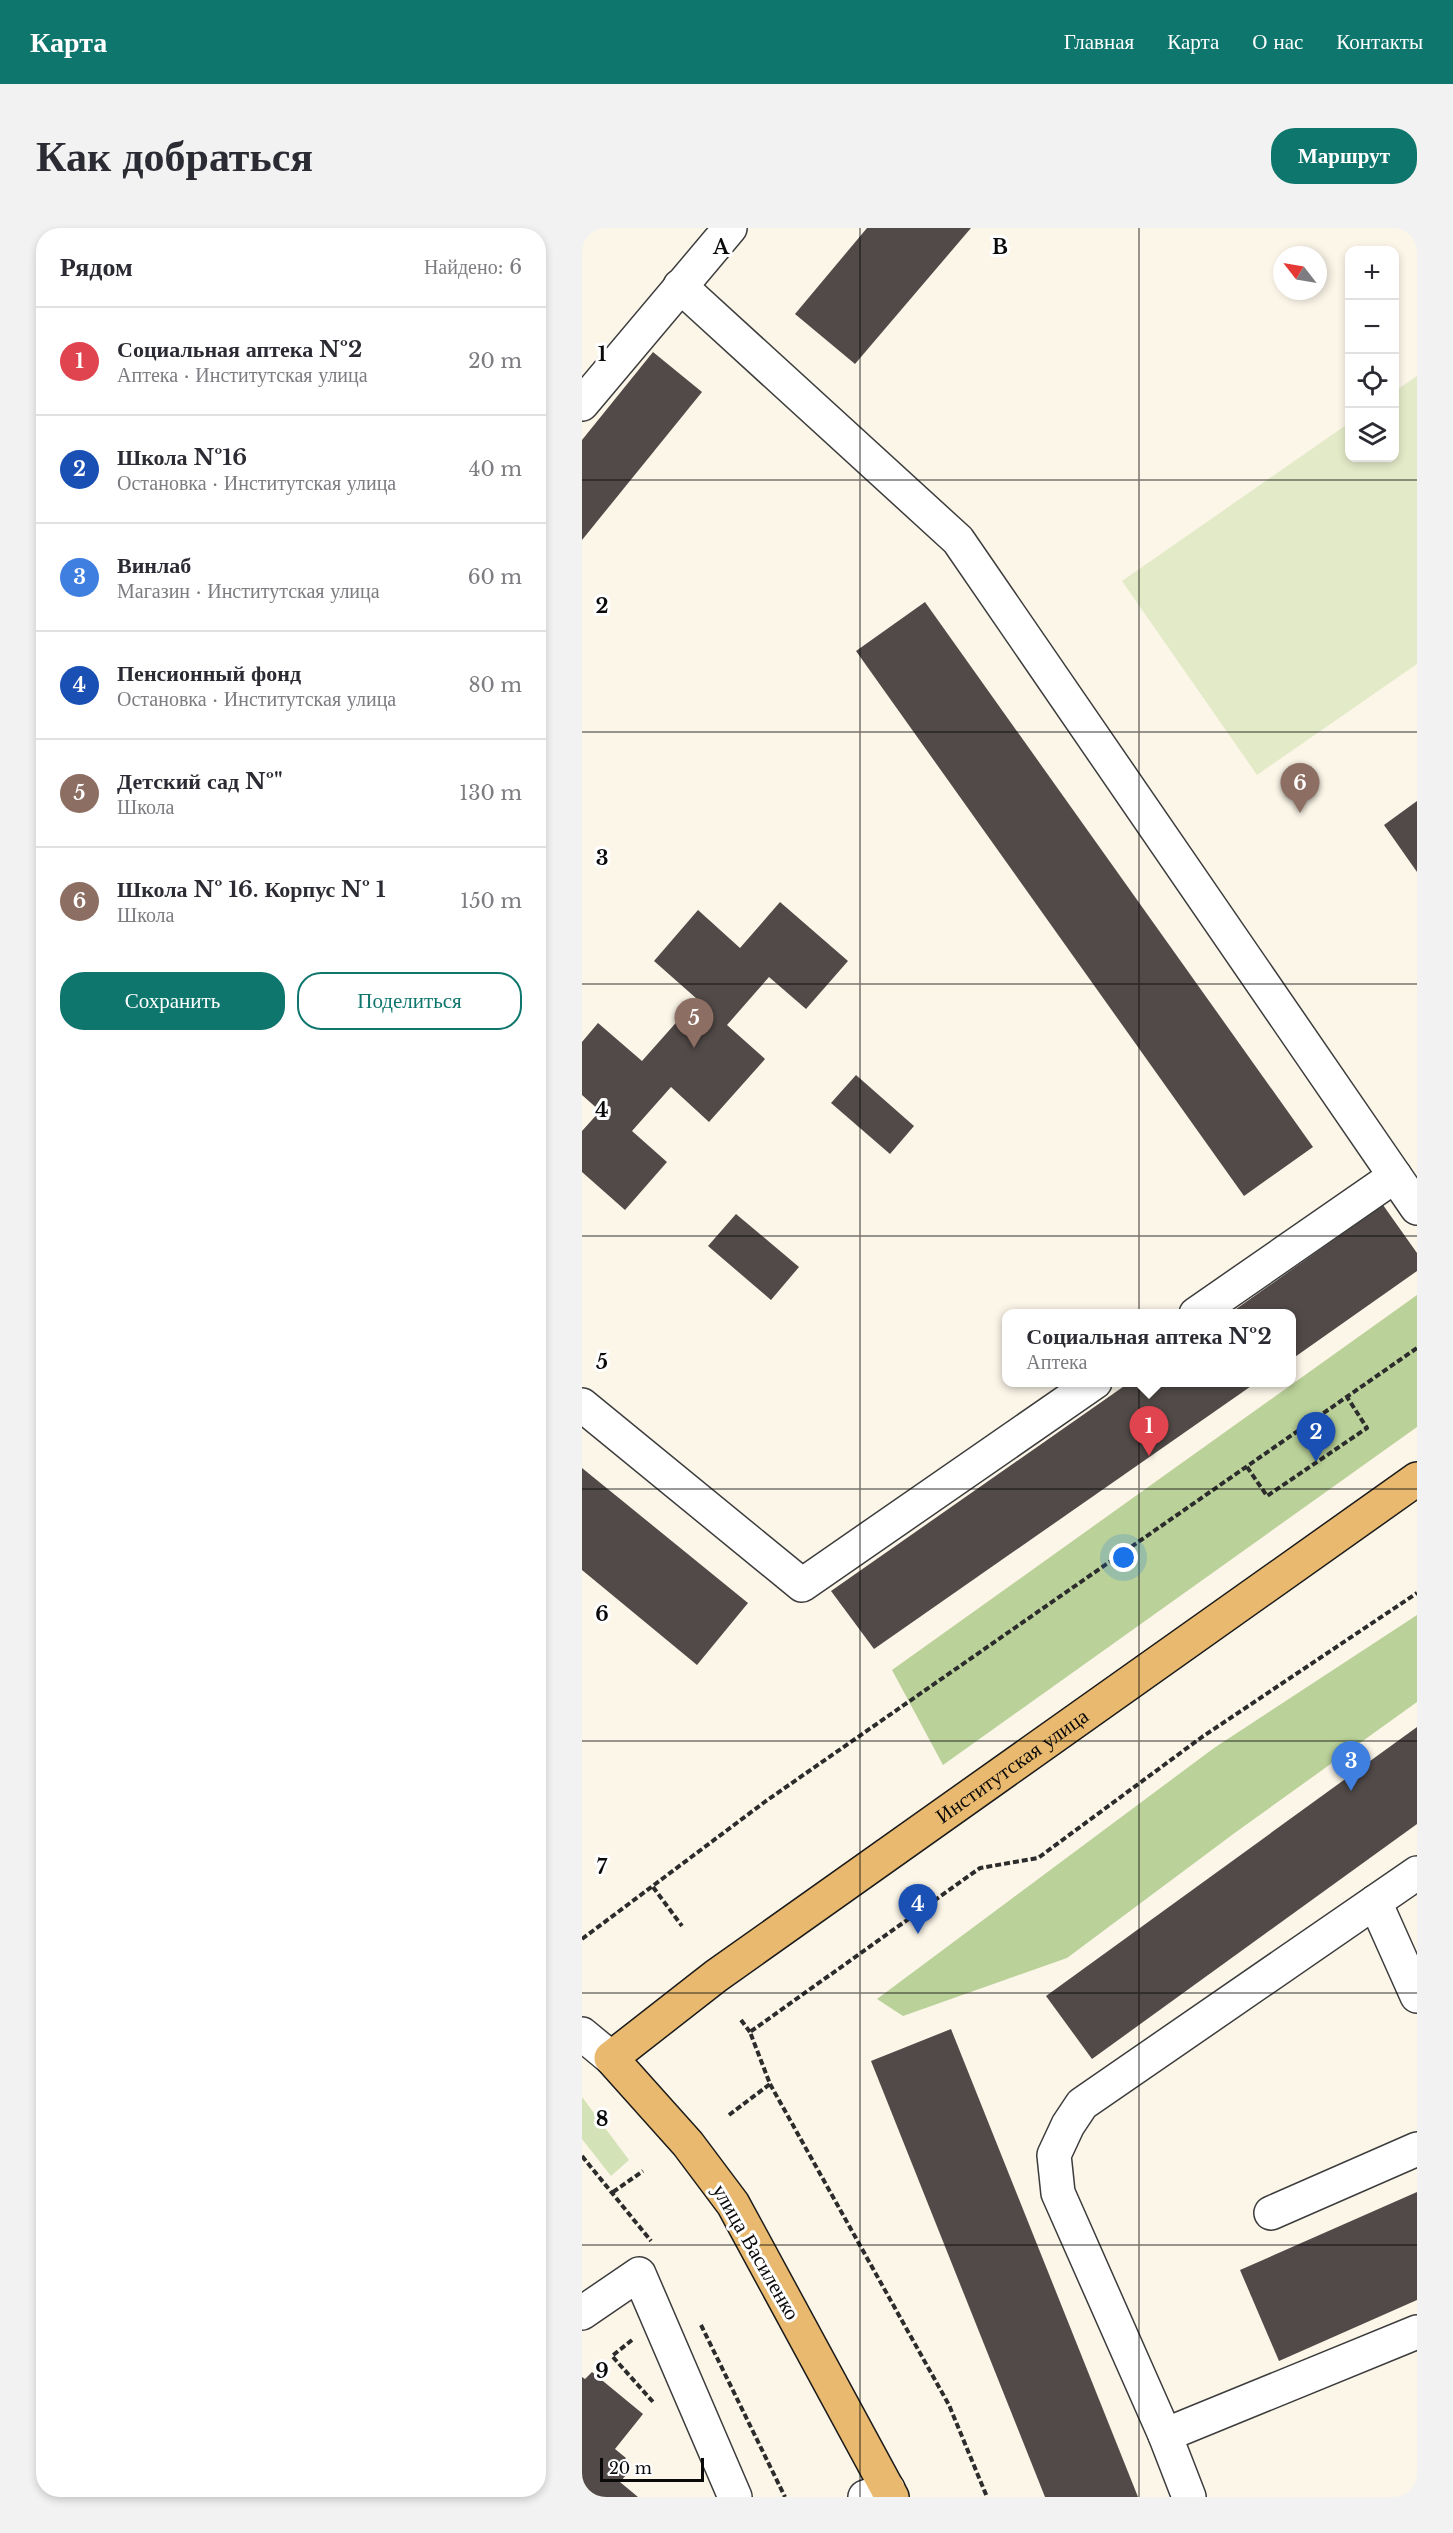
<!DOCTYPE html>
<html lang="ru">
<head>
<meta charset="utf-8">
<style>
	body { margin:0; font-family:"Libre Baskerville",serif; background:#f2f2f3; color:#2b2b33 }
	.controls { position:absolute; right:18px; top:18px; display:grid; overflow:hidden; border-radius:12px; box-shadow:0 3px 9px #0003 }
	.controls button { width:54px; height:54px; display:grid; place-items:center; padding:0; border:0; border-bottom:2px solid #e1e1e2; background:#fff; color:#2b2b33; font:30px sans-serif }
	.compass { position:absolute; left:691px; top:18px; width:54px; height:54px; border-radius:50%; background:#fff; box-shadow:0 3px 9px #0003; rotate:301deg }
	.scale { position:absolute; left:18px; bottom:15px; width:104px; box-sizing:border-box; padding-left:6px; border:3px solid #0a0a0a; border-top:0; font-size:16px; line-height:21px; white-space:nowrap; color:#0a0a0a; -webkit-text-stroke:4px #fff; paint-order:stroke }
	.you { position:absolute; left:542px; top:1330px; width:21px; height:21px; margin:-15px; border:4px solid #fff; border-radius:50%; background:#1a73e8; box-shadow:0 0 0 9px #1a73e833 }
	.badge { display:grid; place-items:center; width:39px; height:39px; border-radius:50%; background:#0f766e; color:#fff; font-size:20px; font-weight:700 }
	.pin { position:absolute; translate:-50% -50px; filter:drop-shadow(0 2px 3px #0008) }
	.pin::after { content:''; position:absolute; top:32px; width:21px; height:18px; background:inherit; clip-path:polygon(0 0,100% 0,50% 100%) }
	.popup { position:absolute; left:420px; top:1081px; width:294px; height:78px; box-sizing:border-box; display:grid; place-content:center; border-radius:12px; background:#fff; filter:drop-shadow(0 2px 4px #0005); font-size:20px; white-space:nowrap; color:#7c7c81 }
	.popup b { font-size:22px; color:#2b2b33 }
	.popup::after { content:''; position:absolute; left:50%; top:100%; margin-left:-12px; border:12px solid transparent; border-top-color:#fff }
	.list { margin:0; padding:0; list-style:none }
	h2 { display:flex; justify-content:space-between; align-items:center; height:78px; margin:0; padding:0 24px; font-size:26px }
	h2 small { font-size:20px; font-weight:400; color:#7c7c81 }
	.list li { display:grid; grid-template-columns:39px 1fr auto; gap:18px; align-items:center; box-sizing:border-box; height:108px; padding:0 24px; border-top:2px solid #e1e1e2 }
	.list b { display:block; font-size:22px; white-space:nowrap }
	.list p { margin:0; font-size:20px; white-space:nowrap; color:#7c7c81 }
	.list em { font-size:20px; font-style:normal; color:#7c7c81 }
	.actions { display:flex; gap:12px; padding:18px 24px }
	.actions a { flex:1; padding:14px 0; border:2px solid #0f766e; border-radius:24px; text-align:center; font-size:21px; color:#0f766e }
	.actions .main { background:#0f766e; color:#fff }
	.icon { flex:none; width:33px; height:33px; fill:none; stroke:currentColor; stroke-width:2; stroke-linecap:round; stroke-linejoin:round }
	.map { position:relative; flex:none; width:835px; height:2269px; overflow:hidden; border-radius:24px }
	header { display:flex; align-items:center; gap:36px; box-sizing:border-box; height:84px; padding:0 30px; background:#0f766e; color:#fff }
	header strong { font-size:28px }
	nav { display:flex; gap:33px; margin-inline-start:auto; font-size:21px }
	.intro { display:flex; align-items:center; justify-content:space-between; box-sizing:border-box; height:144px; padding:0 36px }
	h1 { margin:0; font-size:42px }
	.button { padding:15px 27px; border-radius:24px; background:#0f766e; color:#fff; font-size:21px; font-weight:700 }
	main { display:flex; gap:36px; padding:0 36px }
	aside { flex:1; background:#fff; border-radius:24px; box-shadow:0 3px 9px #0003 }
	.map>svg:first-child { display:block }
	.green { fill:#d4e2b7 }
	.forest { fill:#bad199 }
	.pitch { fill:#e3eac8 }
	.building { fill:#514a48 }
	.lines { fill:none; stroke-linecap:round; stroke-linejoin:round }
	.minor-casing { stroke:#3d3d3d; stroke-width:36 }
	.major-casing { stroke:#1b1b1b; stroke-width:36 }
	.path { stroke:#2c2c2c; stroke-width:4; stroke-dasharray:6 3; stroke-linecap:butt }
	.minor { stroke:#fff; stroke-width:33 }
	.major { stroke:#e8b96e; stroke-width:33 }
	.grid { fill:none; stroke:#0a0a0a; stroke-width:1.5; stroke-opacity:0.55 }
	.labels { text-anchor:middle; stroke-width:6; stroke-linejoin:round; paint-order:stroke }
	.street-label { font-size:21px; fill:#0a0a0a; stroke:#fff }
	.grid-label { font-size:20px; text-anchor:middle; font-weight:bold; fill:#0a0a0a; stroke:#fff; stroke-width:6; stroke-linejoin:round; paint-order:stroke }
</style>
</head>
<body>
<header>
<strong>Карта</strong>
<nav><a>Главная</a><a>Карта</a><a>О нас</a><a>Контакты</a></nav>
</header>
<div class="intro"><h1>Как добраться</h1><a class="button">Маршрут</a></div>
<main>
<aside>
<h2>Рядом<small>Найдено: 6</small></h2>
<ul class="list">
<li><span class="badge" style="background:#e0444e">1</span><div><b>Социальная аптека №2</b><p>Аптека · Институтская улица</p></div><em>20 m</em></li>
<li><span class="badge" style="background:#1a4fb4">2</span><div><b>Школа №16</b><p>Остановка · Институтская улица</p></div><em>40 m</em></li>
<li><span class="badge" style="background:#3f7fe0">3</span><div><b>Винлаб</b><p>Магазин · Институтская улица</p></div><em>60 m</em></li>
<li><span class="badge" style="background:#1a4fb4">4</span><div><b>Пенсионный фонд</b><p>Остановка · Институтская улица</p></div><em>80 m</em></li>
<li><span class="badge" style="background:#8d6e63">5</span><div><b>Детский сад №&quot;</b><p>Школа</p></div><em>130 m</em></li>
<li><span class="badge" style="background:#8d6e63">6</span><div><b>Школа № 16. Корпус № 1</b><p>Школа</p></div><em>150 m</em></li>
</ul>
<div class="actions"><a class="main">Сохранить</a><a>Поделиться</a></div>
</aside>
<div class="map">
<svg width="835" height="2269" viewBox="0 0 835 2269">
	<rect width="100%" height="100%" fill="#fcf6e9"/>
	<!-- green -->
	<path class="green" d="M0,1869L47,1932L29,1948L0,1911Z"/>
	<!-- forest -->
	<g class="forest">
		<path d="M835,1067V1199L361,1537L310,1442Z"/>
		<path d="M835,1387V1474L654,1604L485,1730L321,1788L295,1771L632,1520Z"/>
	</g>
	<!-- pitch -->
	<path class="pitch" d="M835,148V436L675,547L540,353L767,195L768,230H812L813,163Z"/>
	<!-- building -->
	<g class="building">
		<path d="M285,0H389L273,136L213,86Z"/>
		<path d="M71,124L120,164L0,312V212Z"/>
		<path d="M343,374L731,919L662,968L274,423Z"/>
		<path d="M835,573V644L802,597Z"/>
		<path d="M198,674L266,733L224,781L187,749L145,797L183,831L127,894L89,859L50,903L85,934L43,982L0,944V903L18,883L0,867V814L16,795L60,833L115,771L72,733L116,682L158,720Z"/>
		<path d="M274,847L332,898L308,926L249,875Z"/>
		<path d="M801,977L835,1025V1043L710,1131V1086H647Z"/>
		<path d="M154,986L217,1039L189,1072L126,1018Z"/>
		<path d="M548,1154H675L292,1421L249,1363Z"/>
		<path d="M0,1240L166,1375L115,1437L0,1342Z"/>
		<path d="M835,1499V1596L510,1831L464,1768Z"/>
		<path d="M369,1801L556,2269H463L289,1833Z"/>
		<path d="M835,1964V2072L697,2133L658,2042Z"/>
		<path d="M10,2144L61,2186L33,2221L44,2230L36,2239L45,2246L38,2254L56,2269H0V2149L3,2151Z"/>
	</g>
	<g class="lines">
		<defs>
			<g id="minor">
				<path d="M98,58L376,312L835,980"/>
				<path d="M0,176L148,0"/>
				<path d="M614,1086L813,948"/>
				<path d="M0,1177L220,1357L513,1154"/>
				<path d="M793,1674L835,1768"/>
				<path d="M0,1806L29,1830"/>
				<path d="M689,1985L835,1921"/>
				<path d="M0,2085L57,2046L153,2269"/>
				<path d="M583,2207L835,2104"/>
				<path d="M283,2269L306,2261"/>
				<path d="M607,2269L583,2207L476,1965L472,1927L486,1897L500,1876L835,1645"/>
			</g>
			<g id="major">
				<path id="s1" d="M310,2269L151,1976L106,1916L29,1830L134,1748L835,1251"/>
			</g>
		</defs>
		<!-- minor casing -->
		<use href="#minor" class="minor-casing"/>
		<!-- major casing -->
		<use href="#major" class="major-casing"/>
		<!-- path -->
		<g class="path">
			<path d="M665,1239L685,1268L785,1200L765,1169"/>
			<path d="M71,1659L100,1698"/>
			<path d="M0,1711L184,1573L835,1120"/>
			<path d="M159,1792L168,1804"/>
			<path d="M188,1856L367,2177L405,2269"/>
			<path d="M147,1887L188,1856L168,1804L398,1640L456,1630L620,1509L835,1365"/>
			<path d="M0,1928L69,2013"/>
			<path d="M31,1964L61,1943"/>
			<path d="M119,2097L203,2269"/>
			<path d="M50,2112L30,2128L72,2175"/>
		</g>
		<!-- minor -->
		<use href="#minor" class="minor"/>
		<!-- major -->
		<use href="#major" class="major"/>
	</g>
	<!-- grid -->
	<path class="grid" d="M278,0V2269M557,0V2269M0,252H835M0,504H835M0,756H835M0,1008H835M0,1261H835M0,1513H835M0,1765H835M0,2017H835"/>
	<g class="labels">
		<!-- street labels -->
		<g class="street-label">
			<text dy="7" stroke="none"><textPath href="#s1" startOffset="1020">Институтская улица</textPath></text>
			<text transform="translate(174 2024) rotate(60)" y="7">улица Василенко</text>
		</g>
	</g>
	<g class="grid-label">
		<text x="139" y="26">A</text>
		<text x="418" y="26">B</text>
		<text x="20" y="133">1</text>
		<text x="20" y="385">2</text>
		<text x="20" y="637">3</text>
		<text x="20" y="889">4</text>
		<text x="20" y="1141">5</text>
		<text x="20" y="1393">6</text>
		<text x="20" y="1646">7</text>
		<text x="20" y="1898">8</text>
		<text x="20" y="2150">9</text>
	</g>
</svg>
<div class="controls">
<button>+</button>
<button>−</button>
<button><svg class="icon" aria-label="locate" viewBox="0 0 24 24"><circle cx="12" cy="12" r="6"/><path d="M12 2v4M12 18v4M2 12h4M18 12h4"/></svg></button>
<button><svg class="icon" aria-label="layers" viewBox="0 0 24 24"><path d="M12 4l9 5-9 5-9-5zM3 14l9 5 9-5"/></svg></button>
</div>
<svg class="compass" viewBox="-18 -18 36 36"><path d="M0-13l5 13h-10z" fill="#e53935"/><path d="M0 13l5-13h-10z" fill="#7c7c81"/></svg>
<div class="scale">20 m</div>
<div class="you"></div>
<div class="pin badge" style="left:567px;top:1228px;background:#e0444e">1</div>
<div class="popup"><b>Социальная аптека №2</b>Аптека</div>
<div class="pin badge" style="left:734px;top:1234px;background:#1a4fb4">2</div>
<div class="pin badge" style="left:769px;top:1563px;background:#3f7fe0">3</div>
<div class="pin badge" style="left:336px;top:1706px;background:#1a4fb4">4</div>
<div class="pin badge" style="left:112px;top:820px;background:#8d6e63">5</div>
<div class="pin badge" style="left:718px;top:585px;background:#8d6e63">6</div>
</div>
</main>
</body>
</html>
